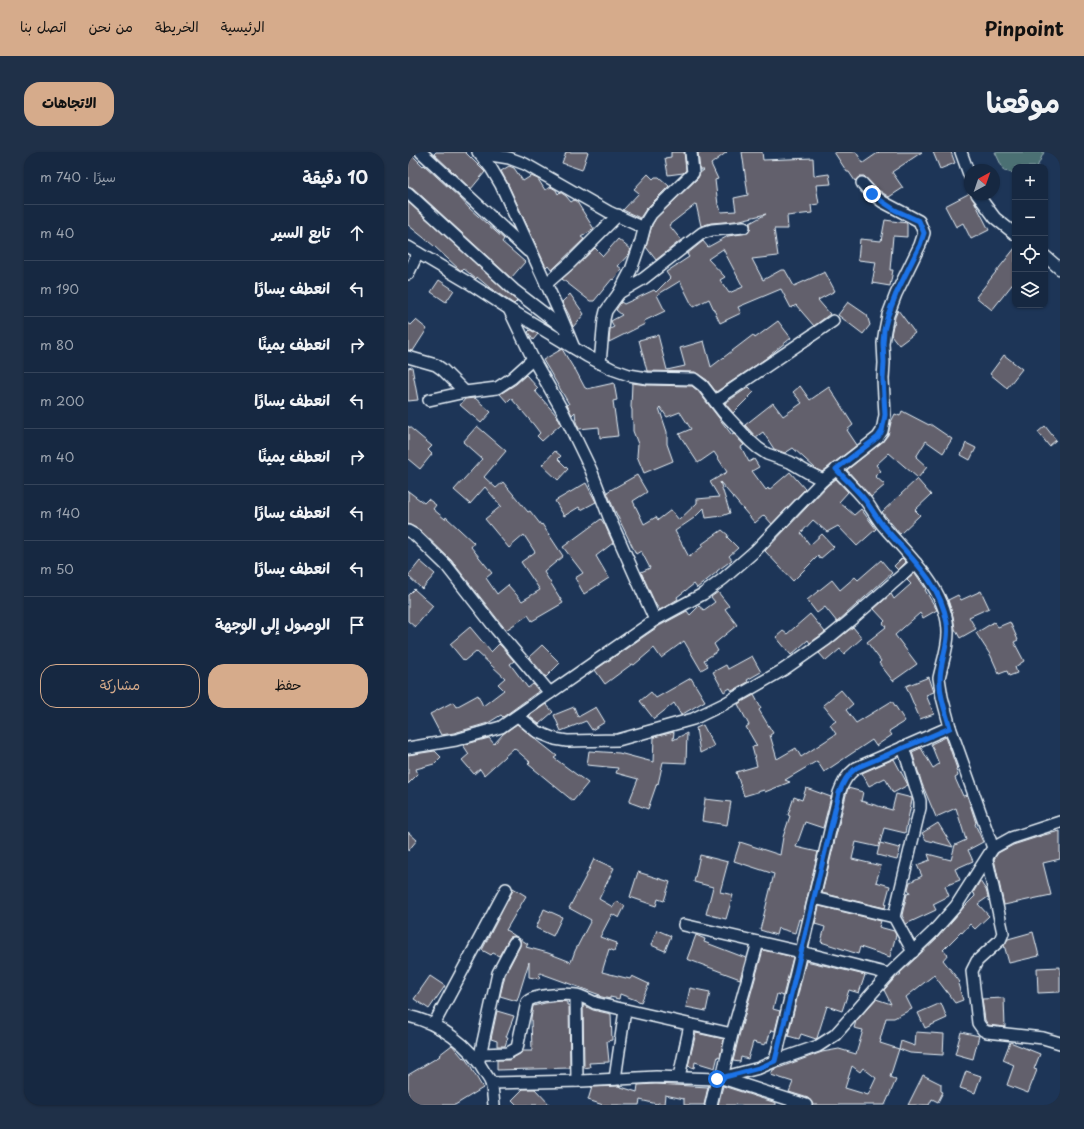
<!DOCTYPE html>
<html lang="ar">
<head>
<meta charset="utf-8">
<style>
	body { margin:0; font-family:"Playpen Sans","Playpen Sans Arabic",sans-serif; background:#1f3048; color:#f1f3f6; direction:rtl }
	.controls { position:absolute; right:12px; top:12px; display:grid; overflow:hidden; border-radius:8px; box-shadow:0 1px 3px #0004 }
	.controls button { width:36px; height:36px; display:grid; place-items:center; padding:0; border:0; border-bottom:1px solid #35445a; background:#162841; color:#f1f3f6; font:20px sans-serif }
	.compass { position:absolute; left:556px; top:12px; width:36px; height:36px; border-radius:50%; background:#162841; box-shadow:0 1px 3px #0004; rotate:40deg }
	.stop { position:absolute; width:12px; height:12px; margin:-9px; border:3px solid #1a73e8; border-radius:50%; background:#fff }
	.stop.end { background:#1a73e8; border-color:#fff; box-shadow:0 1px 4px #0008 }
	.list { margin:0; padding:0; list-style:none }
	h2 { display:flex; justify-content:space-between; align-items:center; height:52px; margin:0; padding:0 16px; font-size:17px }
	h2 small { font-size:13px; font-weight:400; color:#9ea6b1 }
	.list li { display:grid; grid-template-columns:26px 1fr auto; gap:12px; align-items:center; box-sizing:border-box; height:56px; padding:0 16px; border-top:1px solid #35445a }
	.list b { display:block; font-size:15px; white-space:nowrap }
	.list em { font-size:13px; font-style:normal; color:#9ea6b1 }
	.actions { display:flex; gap:8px; padding:12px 16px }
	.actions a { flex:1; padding:9px 0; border:1px solid #d6ab8b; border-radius:16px; text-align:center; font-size:14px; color:#d6ab8b }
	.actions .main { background:#d6ab8b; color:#111 }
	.icon { flex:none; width:22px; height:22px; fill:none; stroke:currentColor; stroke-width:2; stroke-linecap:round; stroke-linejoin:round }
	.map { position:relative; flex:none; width:652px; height:953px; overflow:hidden; direction:ltr; border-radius:16px }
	header { display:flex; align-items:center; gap:24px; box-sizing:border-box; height:56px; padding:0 20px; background:#d6ab8b; color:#111 }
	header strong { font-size:19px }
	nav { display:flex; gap:22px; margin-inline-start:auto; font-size:14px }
	.intro { display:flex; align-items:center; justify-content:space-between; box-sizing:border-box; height:96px; padding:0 24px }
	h1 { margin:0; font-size:28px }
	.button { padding:10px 18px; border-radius:16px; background:#d6ab8b; color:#111; font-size:14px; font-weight:700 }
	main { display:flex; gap:24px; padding:0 24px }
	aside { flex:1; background:#162841; border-radius:16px; box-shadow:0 1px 3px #0004 }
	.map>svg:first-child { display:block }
	.green { fill:#4b7073; stroke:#9ab0b6 }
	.building { fill:#62606c; stroke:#e8f1f8; fill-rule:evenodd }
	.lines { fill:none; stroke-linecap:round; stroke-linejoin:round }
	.street-casing { stroke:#e8f1f8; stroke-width:14 }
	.street { stroke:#1d3557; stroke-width:11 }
	.route { stroke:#1a73e8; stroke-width:5 }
</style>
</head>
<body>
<header>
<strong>Pinpoint</strong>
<nav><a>الرئيسية</a><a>الخريطة</a><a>من نحن</a><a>اتصل بنا</a></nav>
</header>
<div class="intro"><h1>موقعنا</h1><a class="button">الاتجاهات</a></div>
<main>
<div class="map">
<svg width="652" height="953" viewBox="0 0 652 953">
	<rect width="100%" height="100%" fill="#1d3557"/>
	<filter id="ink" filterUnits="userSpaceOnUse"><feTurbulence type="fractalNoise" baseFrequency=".025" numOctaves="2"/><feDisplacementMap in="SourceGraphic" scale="8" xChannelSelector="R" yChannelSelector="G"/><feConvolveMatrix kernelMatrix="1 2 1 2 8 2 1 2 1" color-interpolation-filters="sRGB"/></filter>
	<g filter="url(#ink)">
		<!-- green -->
		<path class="green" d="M587,0H636L629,15H607V21L596,19Z"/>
		<!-- building -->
		<g class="building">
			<path d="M28,0H57L77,20L63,37L26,2Z"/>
			<path d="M158,0H180L174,18L154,11Z"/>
			<path d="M263,0H276L278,18L275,21L260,23L257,6L263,5Z"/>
			<path d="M290,0H319L303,12L310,27L307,28L310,53H311L313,60L328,59L326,46L340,43L334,0H354L355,8L405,6L406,24L421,22L423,32L408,33L411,52L403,53L404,61L379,64L380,77H366L370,104L344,107L355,128L373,118H377L386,134L417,120L427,139L410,148L422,162L406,174L388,153L383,156L373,137L330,155L333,161L312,171L301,147L285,155L272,129L249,143L257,159L236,169L237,172L201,190L202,177L206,175L203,169L214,163L208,158L213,150L216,152L246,138L248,140L262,126L258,120L281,105L279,102L295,89L300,95L320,84L340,81L342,78V71L358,62L328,69L303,71L293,74L288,52L261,73L273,88L248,108L238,95L244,73L248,66L290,26L292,21L296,18H292ZM315,97L335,135L321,141L312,128L317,125L300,107Z"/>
			<path d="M426,0H448L455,11L471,0H514L484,20L495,36L481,45L469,37L456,24H452L447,29L441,20H439Z"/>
			<path d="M525,0H543L547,11L532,17Z"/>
			<path d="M4,3L15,14L16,13L53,47L61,56L96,87L94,90L117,110L103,126L5,36L0,34V7Z"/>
			<path d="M101,14L106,16L115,29L123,24L130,27L137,38L143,35L148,38L150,42L152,40L158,44L163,50L166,48L169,50L186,77L173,85L176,87L144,118L140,113L138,115L99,30L93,19Z"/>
			<path d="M240,22L245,27L247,25H251L261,34L238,57L232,66L215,58L231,41L226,37Z"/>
			<path d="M562,41L581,78L563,87L555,71L548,75L537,54Z"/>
			<path d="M0,50L109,149L106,152L82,136L69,125L68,127L56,117L54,119L52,118L26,94L0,73Z"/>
			<path d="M477,68L499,71V85L485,84L482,118H485L482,134L464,131L468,110L450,108L452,87L473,89Z"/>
			<path d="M210,87L223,98L221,102L210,114L214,117L205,128L204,127L186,149H182L154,127L187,96L195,104Z"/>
			<path d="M607,96V129L584,158L568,145Z"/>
			<path d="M31,128L46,138L38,150L23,140Z"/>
			<path d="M162,142L176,162L165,175L161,163L154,150Z"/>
			<path d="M440,150L459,163L462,173L455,182L430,163Z"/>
			<path d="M490,158L507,181L491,193L483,183L485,173L487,172L486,171L487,165Z"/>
			<path d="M8,168L19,177L5,199L0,198V171L3,173Z"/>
			<path d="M370,169L383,186L357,207L308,240L299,228L287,220L239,219L231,188L250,183L259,218L277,214L272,196L296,189L303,215L345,183L347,186Z"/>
			<path d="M122,178L130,182L125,188L120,180Z"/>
			<path d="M154,197L166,217H167L177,236H178L179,237L206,231L209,248L205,249L210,284L192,286L191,275L171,277L168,270L167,260L164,263L159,253L161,252L135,208Z"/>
			<path d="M596,203L614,217L599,236L582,222Z"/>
			<path d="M4,215L10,248L0,249V216Z"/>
			<path d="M118,223L130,236L127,239L149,264L153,272L134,289L129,284L132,281L126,273L103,246L99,250L92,242L108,232Z"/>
			<path d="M224,231L239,233L284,234L290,239L324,283L326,282L336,293L333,295L341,310L346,307L351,315L344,319L358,338L360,336L361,338L382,320L397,337L364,372L356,363L347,371L312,330L322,361L314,364L298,366L296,356L286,366L267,379L281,405L295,394L294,392L314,378L320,383L319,385L330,396L321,404L324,408L309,419V420L289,436L286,432L269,445L270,447L252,458L248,453L233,420L242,416L233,399L228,402L205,355L199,340L229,323L239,340L225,349L236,372L248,365L250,368L263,358L271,368L289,351V347L311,345L302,330L319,320L306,300L290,311L271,282L283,277L272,260L259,265L252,255L251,256L259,280V292L265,309L236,321L229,304L230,292L225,279V271L224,266V258L223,255Z"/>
			<path d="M392,234L402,248L421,235L445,273L439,278L449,293L414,320L408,317L385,296L377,301L366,297L355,280L348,285L337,273L365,251L375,264L394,251L385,240Z"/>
			<path d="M341,235L346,240L325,261L317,251Z"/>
			<path d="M67,246L83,260L73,271L52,253L57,247Z"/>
			<path d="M494,259L521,273L522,272L544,287L535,301L518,289L508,305L519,315L510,326L481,301L468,313L473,319L467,324L477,333L463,345L439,318L474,290L480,283L483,270L487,262L492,264Z"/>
			<path d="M0,274L24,294L20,298L24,302L12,317L0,307Z"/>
			<path d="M69,274L98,299L76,325L88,336L95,330L120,360L122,359L133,373L134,372L155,404L136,420L155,451L124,469L120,463L98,478L43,408L12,378L0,372V339L16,351L20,347L28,353L25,357L37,367L38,365L66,391L63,395L84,421L78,426L89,442L100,433L114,449L132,438L113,410L127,400L116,383L101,396L77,367L93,354L77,335L62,352L46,338L74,307L55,290Z"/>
			<path d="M637,274L648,288L641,294L630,280Z"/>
			<path d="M558,291L568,296L562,308L553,303Z"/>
			<path d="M147,299L153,304L150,307L160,317L150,328L134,313Z"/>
			<path d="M428,327L440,340L431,350L446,363L453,357L468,377L449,394L430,374L419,380L405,368L393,381L402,393L414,382L426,395L412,407L410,404L385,429L357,399L420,333Z"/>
			<path d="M509,327L523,343L507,358L512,363L492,382L474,360Z"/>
			<path d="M178,331L188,350L173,358L171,355L156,364L147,349Z"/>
			<path d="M193,367L197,373L205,391L188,404L201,426L176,442L167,426L175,421L155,395Z"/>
			<path d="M494,406L498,410L490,418L486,414Z"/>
			<path d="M473,408L484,421L429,470L417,455L409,461L399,448L424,428L432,438L447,425L450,428Z"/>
			<path d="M12,409L27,422L14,437L0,424Z"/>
			<path d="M507,421L518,437L517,438L529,458L515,466L512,461L487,483L509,512L485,529L471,511L473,509L459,490L478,475L475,471L477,469L466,457L483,442L486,447L503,432L499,428Z"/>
			<path d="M6,437L25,454L7,475L0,469V443Z"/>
			<path d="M573,439L581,456L561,465L568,477L552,486L547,477L545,464L540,448L550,443L553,448Z"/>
			<path d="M310,440L321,454L317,457L329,473L306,492L310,499L296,508L300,514L293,518L276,489L253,506L246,496L226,513L224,512L197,532L187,518L251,474L279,459L282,463L291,454L296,458L307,450L303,445Z"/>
			<path d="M402,462L417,480L402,491L400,488L383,503L368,485L375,479L379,482Z"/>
			<path d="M586,470L590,475L602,470L610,488L606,490L616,509L607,515L609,521L601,524L599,519L591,522L583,504L568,481Z"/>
			<path d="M62,475L83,500L91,492L94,495L106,509L102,512L120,536L125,532L131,539L95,565L93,563L80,571L46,581L33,583L22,562L45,550L48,555L70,543L75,554L96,538L90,532L97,526L68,499L56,509L42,492Z"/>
			<path d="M445,475L454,486L436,502L432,497L418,509L411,501Z"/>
			<path d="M134,493L152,511L138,525L121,505Z"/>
			<path d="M344,504L353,520L339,528L340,530L324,539L322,536L316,540L305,520L318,513L320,517Z"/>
			<path d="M521,525L526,540L518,543L526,562L512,567L498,534Z"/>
			<path d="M283,526L297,549L273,563L266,551L246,567L232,549L243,540L248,546Z"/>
			<path d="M433,538L445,552L438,558L448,571L484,549L497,569L481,579L484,583L468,594L464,588L416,620L409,609L377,628L382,630L357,640L356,638L336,644L328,620L349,614L344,595L349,594L338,575L341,573L330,552L346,543L353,556L351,558L365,581L362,583L369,607L388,596L393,605L428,582L422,573L428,569L415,553Z"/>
			<path d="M138,552L145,560L131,572L121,564Z"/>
			<path d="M166,555L170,565L188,555L197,570L184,578L178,569L153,579L146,563Z"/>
			<path d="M109,572L149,604L146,606L180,631L165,649L120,612L122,610L106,596L76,623L72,617L66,622L54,608L61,602L55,593L81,586L86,592L95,582Z"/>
			<path d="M295,573L306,594L292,601L288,576Z"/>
			<path d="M266,580L265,588L279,581L278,611L255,610L250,632L249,631L240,657L221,650L230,627L208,621L210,616L179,613L181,599L211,601L245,610L246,585Z"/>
			<path d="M538,585L549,617L548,618L550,624L547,626L555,644L559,643L568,671L567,672L575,690L560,698L565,709L547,717L552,728L537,734L541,744L525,752L528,758L498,772L494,763L499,742L502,741L500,737L502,730L514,724L509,713L522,708L520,702L543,708L547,693L558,688L548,656L528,665L514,632L504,600L513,596L525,616L531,612L523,592Z"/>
			<path d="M27,599L33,605L26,612L8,617L10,622L0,632V603Z"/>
			<path d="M486,607L500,633L485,641L477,626L461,634L454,621Z"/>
			<path d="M398,636L423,645L415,676L397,670L388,695L410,700L394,768L391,767L387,781L370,776L368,783L352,778L366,722L326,709L332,690L372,703L375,685L382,664L380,663L386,645L394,648Z"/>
			<path d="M440,636L455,640L453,649L484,658L488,642L504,646V648L497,681L476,676L471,695L448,690L444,707L473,714L468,730L482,734L477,752H478L477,756L414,741L438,643Z"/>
			<path d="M297,647L323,650L319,673L294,669Z"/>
			<path d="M530,671L545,695L518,688L514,681Z"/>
			<path d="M652,679V707L635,711L643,743L596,753L586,707L590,701L605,693L636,683Z"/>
			<path d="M0,680L9,688L0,699Z"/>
			<path d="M472,691L491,696L493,694L489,708L469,703Z"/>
			<path d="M292,703L320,710L312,740L325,743L318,767L298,762L305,735L286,730Z"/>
			<path d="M186,707L206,716L191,747L205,755L208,749L217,754L211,766L204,762L192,785L209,791L206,799L201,797L194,820L222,827L224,824L241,832L233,850L212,842L211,847L202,845V847L190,844H188L192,843L132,821L131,827L121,825V810L109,849L92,844L97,823L112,794V788L106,784L102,785L91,804L85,801L83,803L74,798L104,740L105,736L118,744L98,778L120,792L118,795L140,801L163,810L167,799L183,768L161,756L177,726Z"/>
			<path d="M230,720L262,730L256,749L250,747L248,754L222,745Z"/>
			<path d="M572,729L578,738L580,745L570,752L581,764L567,777L562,772L554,781L553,780L535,798L540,802L535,808L552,830L550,832L555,848L547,851L526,823L498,845L504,857L486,866H478L472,888H473L472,891L491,897L493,889L507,894L508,880L536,882L535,903L502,901L491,897L482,925L488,928L477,953H405L403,949L400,946L381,940L385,930L363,923L365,918L414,900L431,897L448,902L455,878L446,876L448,869L468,847L483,852L476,838L486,827L493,822L492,821L530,785L556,755L567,744L566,741H565ZM444,914L452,920L455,916L468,926L460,943L437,936Z"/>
			<path d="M411,754L473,769L471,775L486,779L488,783L482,805L452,795L450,802L413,790L417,775L407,772Z"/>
			<path d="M136,757L154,765L145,784L128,776Z"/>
			<path d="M249,778L263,784L257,799L243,793Z"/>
			<path d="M625,780L631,804L601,811L596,793L600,787Z"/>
			<path d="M288,783L297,787L296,790L338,806L332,827L279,807Z"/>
			<path d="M355,798L385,805L375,844L369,842L365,857L372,859L367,879L363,878L359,891H357V893L345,890L340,907L333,905L332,910L325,909L331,884Z"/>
			<path d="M398,809L457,823L451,841L441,838L434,859L419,854L409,886L408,887L393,882L391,887L380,884Z"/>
			<path d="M652,815V840L630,841L629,816Z"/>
			<path d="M22,824L37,834L21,857L6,847Z"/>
			<path d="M282,836L302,840L298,859L278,855Z"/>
			<path d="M596,846L597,875L580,873L577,868L574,847Z"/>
			<path d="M153,849L159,850V853H161L162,916L89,918V908H101L112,902L115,899H124L123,866L125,854L137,851Z"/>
			<path d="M533,851L539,866L517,876L510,861Z"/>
			<path d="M175,853L185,858L203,862L204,888L199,889L201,910L181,911L182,915L176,916Z"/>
			<path d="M89,859L106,864L98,885H100L97,894H89V889L83,887Z"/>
			<path d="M553,880L571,884L565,907L547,902Z"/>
			<path d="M288,881L316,887L312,905L310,904L307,916L287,910L286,916L280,914Z"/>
			<path d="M602,890L632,902L626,917L629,918L620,941L599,933L606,913L595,908Z"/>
			<path d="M44,893L55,906L56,905L64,916H63L75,936L47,953H0V923L32,904L31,903Z"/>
			<path d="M558,919L573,924L567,941L552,936Z"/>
			<path d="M515,923L533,932V939L535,940L530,950L524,947L521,953H500Z"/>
			<path d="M248,932L300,935L296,953H276V947L257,943L256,952L250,951L249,952L232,948L231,953H195L180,948L184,935L210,934L229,940L230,933Z"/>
			<path d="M315,934L368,951V953H310Z"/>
			<path d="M115,937H127L142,953H109L104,948Z"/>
		</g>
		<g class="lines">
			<defs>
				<g id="street">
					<path d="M13,0L120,99"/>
					<path d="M70,0L83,16L93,33L152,162L166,196"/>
					<path d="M553,0L562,25"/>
					<path d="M71,1L101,6L117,12L201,60L236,76"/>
					<path d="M0,41L106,138L158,178"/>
					<path d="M569,42L587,66L607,82"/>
					<path d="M0,95L61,131L101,157L125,207L154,258L183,318L201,365L247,468L93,575L48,588L0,596"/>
					<path d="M637,104L652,117"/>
					<path d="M0,122L10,101"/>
					<path d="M138,132L161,112L210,63"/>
					<path d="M211,141L235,127L294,81L304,78L336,75"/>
					<path d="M101,157L179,204L204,217L221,223L239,226L286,227L295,234L315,260L342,289L350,296L359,302L382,310L399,320L415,328"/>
					<path d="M0,205L28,213L35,218L57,240"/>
					<path d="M192,211L196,167L198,159L211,141L223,118L233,89L238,70L243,62L285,21L283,0"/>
					<path d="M21,248L57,240L89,236L104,226L125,207"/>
					<path d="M307,249L425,169"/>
					<path d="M0,379L7,383L38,413L88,477L142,541"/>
					<path d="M247,468L295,442L315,427L347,399L415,328L470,285L474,279L477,263L475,227L476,211L475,191L477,178L480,163L488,142L512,93L516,81L511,69L475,50L464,42L454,31"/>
					<path d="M110,564L128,579L137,583L147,587L159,589L210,588L285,567L316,552L375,518L418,488L445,466L508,411"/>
					<path d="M495,595L512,649V656L486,765L505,800"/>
					<path d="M585,696L603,686L652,670"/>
					<path d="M579,708L595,781L592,788L569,809L564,819L570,871L575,878L579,880L635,886L652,891"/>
					<path d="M406,746L486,765"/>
					<path d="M276,773L393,800L481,822"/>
					<path d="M350,790L324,882L314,926L398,953"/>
					<path d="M168,844L169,929"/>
					<path d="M0,864C31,871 62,893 77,921C79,924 82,928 83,931C85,938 85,946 86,953"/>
					<path d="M26,872L98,737"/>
					<path d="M72,902L100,901L109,896L119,850C126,842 162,841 172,844C177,846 182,848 187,851L324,882"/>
					<path d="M71,908L90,821L106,791"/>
					<path d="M367,909L431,641C435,630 439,623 448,616L542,575"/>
					<path d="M271,925L282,873"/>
					<path d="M207,927L217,858"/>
					<path d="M83,931L173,929L248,925L309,927L351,916L367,909L410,894L427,883L481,822L525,780L548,754L585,696L542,575L534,545L531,526C534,512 540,496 540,481C540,439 502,405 477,376C469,367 464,357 457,348C448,337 437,327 428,317"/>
					<path d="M303,953L309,927"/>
				</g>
			</defs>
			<!-- street casing -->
			<use href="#street" class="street-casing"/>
			<!-- street -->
			<use href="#street" class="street"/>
		</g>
	</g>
	<g class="lines" filter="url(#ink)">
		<!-- route -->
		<path class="route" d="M309,927L351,916L367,909L431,641C435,630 439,623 448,616L542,576C538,560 531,544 532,528C532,508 542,491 539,471C533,431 501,404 476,375C469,367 464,357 457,348C448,337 437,327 428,317L470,285L474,279L477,263L475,227L476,210L475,191L476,178L480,163L488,142L512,93L516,81L511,69L487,58L475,50L464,42"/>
	</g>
</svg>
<div class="controls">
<button>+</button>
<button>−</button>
<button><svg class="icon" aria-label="locate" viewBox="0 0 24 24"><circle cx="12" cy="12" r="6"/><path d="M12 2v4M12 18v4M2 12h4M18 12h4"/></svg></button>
<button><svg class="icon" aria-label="layers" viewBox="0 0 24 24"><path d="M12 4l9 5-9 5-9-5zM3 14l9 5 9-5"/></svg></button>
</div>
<svg class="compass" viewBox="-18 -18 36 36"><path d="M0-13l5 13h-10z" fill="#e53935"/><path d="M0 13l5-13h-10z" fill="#9ea6b1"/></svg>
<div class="stop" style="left:309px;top:927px"></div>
<div class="stop end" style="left:464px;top:42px"></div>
</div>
<aside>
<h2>10 دقيقة<small>سيرًا · 740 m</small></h2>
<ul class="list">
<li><svg class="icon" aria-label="ahead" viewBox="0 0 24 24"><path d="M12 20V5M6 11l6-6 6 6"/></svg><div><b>تابع السير</b></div><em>40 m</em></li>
<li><svg class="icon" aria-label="left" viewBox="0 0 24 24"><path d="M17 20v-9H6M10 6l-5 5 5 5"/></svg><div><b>انعطف يسارًا</b></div><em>190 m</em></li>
<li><svg class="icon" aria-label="right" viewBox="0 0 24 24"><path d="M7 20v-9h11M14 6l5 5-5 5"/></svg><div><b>انعطف يمينًا</b></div><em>80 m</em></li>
<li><svg class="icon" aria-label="left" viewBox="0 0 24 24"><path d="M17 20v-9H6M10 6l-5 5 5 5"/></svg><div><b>انعطف يسارًا</b></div><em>200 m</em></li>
<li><svg class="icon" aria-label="right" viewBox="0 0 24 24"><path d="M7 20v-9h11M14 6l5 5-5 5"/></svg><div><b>انعطف يمينًا</b></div><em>40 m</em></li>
<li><svg class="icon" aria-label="left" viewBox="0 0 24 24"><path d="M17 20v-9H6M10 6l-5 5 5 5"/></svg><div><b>انعطف يسارًا</b></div><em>140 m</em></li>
<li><svg class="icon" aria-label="left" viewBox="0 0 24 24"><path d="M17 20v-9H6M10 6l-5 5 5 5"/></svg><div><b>انعطف يسارًا</b></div><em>50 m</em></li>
<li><svg class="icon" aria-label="arrive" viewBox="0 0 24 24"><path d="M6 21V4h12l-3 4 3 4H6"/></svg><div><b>الوصول إلى الوجهة</b></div></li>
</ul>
<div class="actions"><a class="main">حفظ</a><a>مشاركة</a></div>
</aside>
</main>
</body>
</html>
